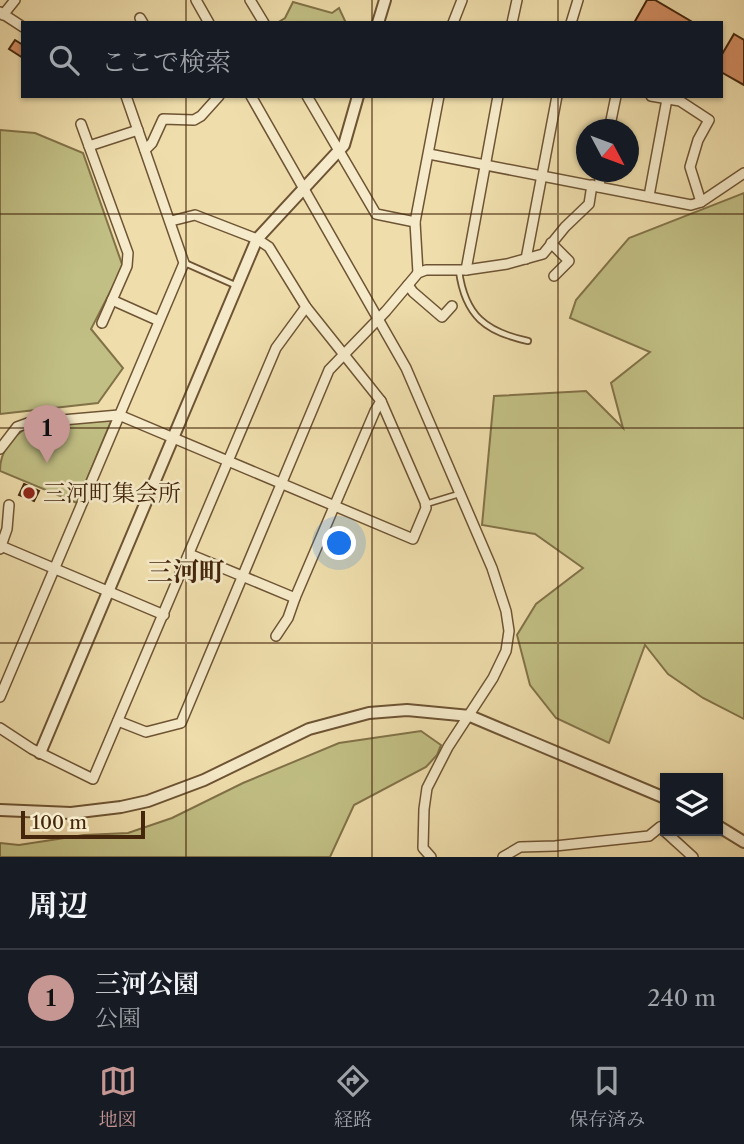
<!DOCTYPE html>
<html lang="ja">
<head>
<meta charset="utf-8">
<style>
	body { margin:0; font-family:"Libre Caslon Text","Noto Serif JP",serif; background:#20242c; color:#f1f3f6 }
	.controls { position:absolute; right:21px; bottom:21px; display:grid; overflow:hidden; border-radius:0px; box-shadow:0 2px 5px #0004 }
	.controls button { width:63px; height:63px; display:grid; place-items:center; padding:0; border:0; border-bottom:2px solid #363941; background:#171b24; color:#f1f3f6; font:35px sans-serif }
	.compass { position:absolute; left:576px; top:119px; width:63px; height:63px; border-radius:50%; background:#171b24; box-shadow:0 2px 5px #0004; rotate:131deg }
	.scale { position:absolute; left:21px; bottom:18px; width:124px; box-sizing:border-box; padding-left:7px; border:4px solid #43260c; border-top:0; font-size:19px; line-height:24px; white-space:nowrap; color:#43260c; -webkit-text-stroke:5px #f5eac9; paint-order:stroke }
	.you { position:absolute; left:340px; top:544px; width:24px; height:24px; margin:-18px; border:5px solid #fff; border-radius:50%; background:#1a73e8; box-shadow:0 0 0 10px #1a73e833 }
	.badge { display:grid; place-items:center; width:46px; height:46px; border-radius:50%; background:#c59692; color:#111; font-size:23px; font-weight:700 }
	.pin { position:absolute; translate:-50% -58px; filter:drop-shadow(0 2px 4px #0008) }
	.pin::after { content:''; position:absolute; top:37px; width:24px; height:21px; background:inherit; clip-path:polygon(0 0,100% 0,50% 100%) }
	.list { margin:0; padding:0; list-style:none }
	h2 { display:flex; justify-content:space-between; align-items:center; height:91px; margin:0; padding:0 28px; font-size:30px }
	h2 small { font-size:23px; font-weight:400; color:#9ea1a6 }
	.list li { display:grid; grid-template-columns:46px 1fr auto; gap:21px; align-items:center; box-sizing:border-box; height:98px; padding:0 28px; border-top:2px solid #363941 }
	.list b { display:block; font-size:26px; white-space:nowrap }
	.list p { margin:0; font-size:23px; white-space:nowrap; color:#9ea1a6 }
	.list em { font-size:23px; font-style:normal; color:#9ea1a6 }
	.icon { flex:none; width:38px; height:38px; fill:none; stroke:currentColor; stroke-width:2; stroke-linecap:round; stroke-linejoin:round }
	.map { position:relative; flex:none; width:744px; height:857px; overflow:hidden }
	.search { position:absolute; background:#171b24; box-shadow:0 2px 5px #0004; left:21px; right:21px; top:21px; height:77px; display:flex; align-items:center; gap:18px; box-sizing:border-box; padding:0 24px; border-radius:0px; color:#9ea1a6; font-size:26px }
	.sheet { height:189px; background:#171b24 }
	nav { display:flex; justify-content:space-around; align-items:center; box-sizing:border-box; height:98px; border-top:2px solid #363941; background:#171b24; font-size:19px; color:#9ea1a6 }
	nav a { display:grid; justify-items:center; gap:4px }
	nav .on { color:#c59692 }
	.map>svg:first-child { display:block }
	.green { fill:#c1bf84; stroke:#827248; stroke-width:2 }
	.building { fill:#d38e63; stroke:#43260c; stroke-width:2 }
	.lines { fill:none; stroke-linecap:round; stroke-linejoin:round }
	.service-casing { stroke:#6e5434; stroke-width:8 }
	.minor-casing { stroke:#6e5434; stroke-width:12 }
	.tertiary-casing { stroke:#6e5434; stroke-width:14 }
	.service { stroke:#f5eac9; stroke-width:4.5 }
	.minor { stroke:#f5eac9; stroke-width:9 }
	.tertiary { stroke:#f5eac9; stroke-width:10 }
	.grid { fill:none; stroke:#43260c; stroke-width:2; stroke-opacity:0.55 }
	.poi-dot { fill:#8f2418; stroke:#f5eac9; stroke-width:2.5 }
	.labels { text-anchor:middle; stroke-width:5; stroke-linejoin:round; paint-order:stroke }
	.poi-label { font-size:23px; fill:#43260c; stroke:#f5eac9; text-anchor:start }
	.quarter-label { font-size:26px; font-weight:bold; fill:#43260c; stroke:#f5eac9 }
</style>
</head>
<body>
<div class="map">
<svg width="744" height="857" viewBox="0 0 744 857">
	<rect width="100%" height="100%" fill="#efdeac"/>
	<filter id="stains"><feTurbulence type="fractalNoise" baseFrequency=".00286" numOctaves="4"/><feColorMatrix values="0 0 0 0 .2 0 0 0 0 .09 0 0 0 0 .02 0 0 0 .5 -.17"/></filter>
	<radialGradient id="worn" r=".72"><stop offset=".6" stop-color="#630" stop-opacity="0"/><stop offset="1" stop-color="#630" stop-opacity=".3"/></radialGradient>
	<!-- green -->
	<g class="green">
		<path d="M293,2L332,13L339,8L346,23H277L285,18Z"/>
		<path d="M0,130L35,133L83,153L123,267L91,329L123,368L98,403L0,414Z"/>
		<path d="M744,193V719L703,698L668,674L645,645L609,743L556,718L530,685L517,635L536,604L583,568L535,534L482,525L494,396L586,391L623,428L611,383L650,352L570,318L576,300L629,238Z"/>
		<path d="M112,419L77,503L0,471C0,450 12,437 29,426Z"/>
		<path d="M421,731L441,745L437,755L426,767L354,805L330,857H0V843L19,845L84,835L128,833L172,818L243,783L339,743Z"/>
	</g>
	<!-- building -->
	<g class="building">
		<path d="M647,0H655L694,23H634Z"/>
		<path d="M734,34L744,40V85L721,72V56Z"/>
		<path d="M15,40L23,45V58L9,49Z"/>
		<path d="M24,484L39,491L34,501L19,495Z"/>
	</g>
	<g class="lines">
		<defs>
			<g id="service">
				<path d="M185,263L237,286"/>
				<path d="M459,271C465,316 486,332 528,341"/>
				<path d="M426,504L459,494"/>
			</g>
			<g id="minor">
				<path d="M196,0L209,23"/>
				<path d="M250,0L264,23"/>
				<path d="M0,12L23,27"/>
				<path d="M3,15L15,0"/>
				<path d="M140,18L143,23"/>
				<path d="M453,23L462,0"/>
				<path d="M512,23L517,0"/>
				<path d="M571,23L578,0"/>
				<path d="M251,96L406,368L492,568L506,611L509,631L506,651L493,678L448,747L427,788L424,809L423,848L431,857"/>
				<path d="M307,96L376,214L415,222"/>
				<path d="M651,96L680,101L709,120L698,140L690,167L701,202"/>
				<path d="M81,124L128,253L127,266L102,323"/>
				<path d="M609,130L616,96"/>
				<path d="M89,146L138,130"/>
				<path d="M145,150L152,143L163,119L194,120L201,116L219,96"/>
				<path d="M429,154L691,205L701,202L744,173"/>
				<path d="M599,187L601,172"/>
				<path d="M649,196L667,99"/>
				<path d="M551,243L569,261L554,276"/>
				<path d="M526,259L557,96"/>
				<path d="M466,270L498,96"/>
				<path d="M418,273L415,222L439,96"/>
				<path d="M408,285L413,292L442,317L452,306"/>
				<path d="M112,300L159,321"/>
				<path d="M0,449L17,427L28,423L119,415L413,539L426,508L425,502L381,401L306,307L269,247L257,239L195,215L171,221"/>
				<path d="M1,546L7,529L9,505"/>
				<path d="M0,549L1,546L164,615"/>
				<path d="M189,554L295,598L375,411L381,401"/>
				<path d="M276,636L288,618L295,598"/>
				<path d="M0,697L184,263L126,96"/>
				<path d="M118,721L146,732L181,723L329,370L386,311L418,273L426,270H466L507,264L543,254L565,227L589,204L592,185"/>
				<path d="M0,728L32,749L93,779L276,348L306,307"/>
				<path d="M503,857L520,847L555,846L649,836L660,827L693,857"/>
			</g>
			<g id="tertiary">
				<path d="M378,23L385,0"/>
				<path d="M40,753L257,239L344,145L358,96"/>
				<path d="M0,810L71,813L121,807L148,801L204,780L309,729L369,713L407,710L470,716L665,798"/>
				<path d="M718,826L744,842"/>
			</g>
		</defs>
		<!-- service casing -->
		<use href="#service" class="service-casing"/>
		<!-- minor casing -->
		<use href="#minor" class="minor-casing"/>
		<!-- tertiary casing -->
		<use href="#tertiary" class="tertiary-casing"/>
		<!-- service -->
		<use href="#service" class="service"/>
		<!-- minor -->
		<use href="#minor" class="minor"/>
		<!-- tertiary -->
		<use href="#tertiary" class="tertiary"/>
	</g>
	<!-- grid -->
	<path class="grid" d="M186,0V23M372,0V23M558,0V23M186,96V857M372,96V857M558,96V857M0,214H744M0,428H744M0,643H744"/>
	<!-- markers -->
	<circle class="poi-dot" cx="29" cy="493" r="7"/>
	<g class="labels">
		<!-- poi labels -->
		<g class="poi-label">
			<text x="43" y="501">三河町集会所</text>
		</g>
		<!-- quarter labels -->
		<g class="quarter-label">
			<text x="186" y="581">三河町</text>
		</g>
	</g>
	<rect width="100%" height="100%" filter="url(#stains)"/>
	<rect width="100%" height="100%" fill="url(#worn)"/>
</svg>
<div class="controls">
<button><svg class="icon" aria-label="layers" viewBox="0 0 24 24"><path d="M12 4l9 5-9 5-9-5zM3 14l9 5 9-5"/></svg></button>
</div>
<svg class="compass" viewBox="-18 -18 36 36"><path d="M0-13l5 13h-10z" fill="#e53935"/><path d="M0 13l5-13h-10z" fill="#9ea1a6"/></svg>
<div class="scale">100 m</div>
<div class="you"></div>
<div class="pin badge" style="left:47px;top:463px">1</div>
<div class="search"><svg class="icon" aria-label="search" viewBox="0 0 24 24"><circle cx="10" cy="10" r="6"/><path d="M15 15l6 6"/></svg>ここで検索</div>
</div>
<section class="sheet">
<h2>周辺<small></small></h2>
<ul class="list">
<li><span class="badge">1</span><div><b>三河公園</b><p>公園</p></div><em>240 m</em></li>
</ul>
</section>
<nav>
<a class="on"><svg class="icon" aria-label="map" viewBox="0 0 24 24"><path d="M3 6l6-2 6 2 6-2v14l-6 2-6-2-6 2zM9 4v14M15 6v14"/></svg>地図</a>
<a><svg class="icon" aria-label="directions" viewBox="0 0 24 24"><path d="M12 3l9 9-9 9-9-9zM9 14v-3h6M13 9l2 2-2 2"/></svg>経路</a>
<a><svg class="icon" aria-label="saved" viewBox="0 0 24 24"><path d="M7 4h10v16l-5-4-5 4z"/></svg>保存済み</a>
</nav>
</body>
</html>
